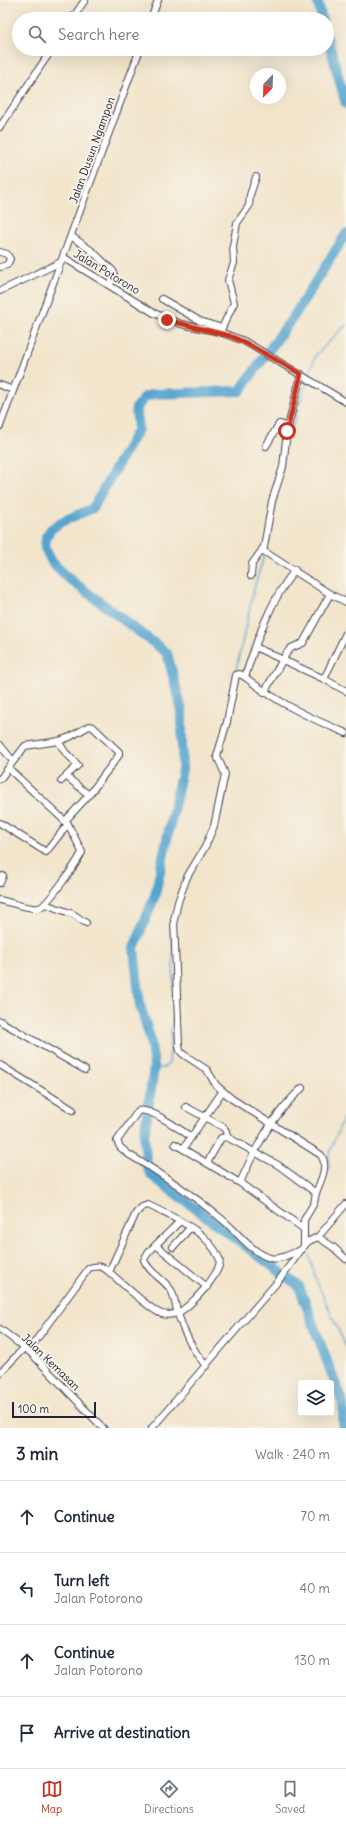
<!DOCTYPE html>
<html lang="en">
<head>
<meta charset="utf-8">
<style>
	body { margin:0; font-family:Delius,sans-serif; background:#f6f6f7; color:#1f2937 }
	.controls { position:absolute; right:12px; bottom:12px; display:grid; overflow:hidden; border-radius:4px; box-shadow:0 4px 16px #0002 }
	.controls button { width:36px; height:36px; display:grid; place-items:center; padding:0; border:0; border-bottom:1px solid #e0e1e3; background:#fff; color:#1f2937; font:20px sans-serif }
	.compass { position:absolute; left:250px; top:68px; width:36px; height:36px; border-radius:50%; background:#fff; box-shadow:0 4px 16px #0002; rotate:203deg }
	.scale { position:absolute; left:12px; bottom:10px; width:84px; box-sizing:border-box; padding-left:4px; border:2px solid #22223b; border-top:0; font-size:11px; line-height:14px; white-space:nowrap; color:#22223b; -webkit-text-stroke:3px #f7f3e8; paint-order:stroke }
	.stop { position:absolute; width:12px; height:12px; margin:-9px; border:3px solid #c8321e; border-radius:50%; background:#fff }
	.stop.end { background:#c8321e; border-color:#fff; box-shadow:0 1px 4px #0008 }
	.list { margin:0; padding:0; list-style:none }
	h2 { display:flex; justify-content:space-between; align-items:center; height:52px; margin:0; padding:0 16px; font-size:17px }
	h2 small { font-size:13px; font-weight:400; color:#747a83 }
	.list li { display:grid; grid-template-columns:26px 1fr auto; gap:12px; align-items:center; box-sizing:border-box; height:72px; padding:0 16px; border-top:1px solid #e0e1e3 }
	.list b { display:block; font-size:15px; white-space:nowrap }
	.list p { margin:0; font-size:13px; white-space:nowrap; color:#747a83 }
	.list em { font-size:13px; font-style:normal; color:#747a83 }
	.icon { flex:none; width:22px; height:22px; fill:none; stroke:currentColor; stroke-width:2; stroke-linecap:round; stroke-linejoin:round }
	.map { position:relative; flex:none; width:346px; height:1428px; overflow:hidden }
	.search { position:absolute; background:#fff; box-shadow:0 4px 16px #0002; left:12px; right:12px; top:12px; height:44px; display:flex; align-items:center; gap:10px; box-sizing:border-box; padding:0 14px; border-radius:22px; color:#747a83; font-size:15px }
	.sheet { height:340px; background:#fff }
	nav { display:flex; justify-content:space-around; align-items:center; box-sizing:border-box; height:56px; border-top:1px solid #e0e1e3; background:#fff; font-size:11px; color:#747a83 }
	nav a { display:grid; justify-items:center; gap:2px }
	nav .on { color:#c8321e }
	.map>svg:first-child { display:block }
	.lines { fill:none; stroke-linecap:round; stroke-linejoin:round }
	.stream { stroke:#55a4cf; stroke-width:1.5 }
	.river { stroke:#55a4cf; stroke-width:10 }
	.minor-casing { stroke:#413f51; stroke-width:8 }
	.minor { stroke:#fff; stroke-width:6 }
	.route { stroke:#c8321e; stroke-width:5 }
	.labels { text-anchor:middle; stroke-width:4; stroke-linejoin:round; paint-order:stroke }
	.street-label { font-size:11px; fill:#22223b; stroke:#f7f3e8 }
</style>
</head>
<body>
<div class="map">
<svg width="346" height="1428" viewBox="0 0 346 1428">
	<rect width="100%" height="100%" fill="#f7f3e8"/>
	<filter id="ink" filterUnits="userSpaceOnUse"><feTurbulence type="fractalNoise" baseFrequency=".025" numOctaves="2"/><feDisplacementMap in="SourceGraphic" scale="8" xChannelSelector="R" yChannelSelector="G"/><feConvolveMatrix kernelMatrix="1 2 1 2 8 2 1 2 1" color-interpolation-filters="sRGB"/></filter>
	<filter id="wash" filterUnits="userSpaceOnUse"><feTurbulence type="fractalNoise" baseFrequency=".012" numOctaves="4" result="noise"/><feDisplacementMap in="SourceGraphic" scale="16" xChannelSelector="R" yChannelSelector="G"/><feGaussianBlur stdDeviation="0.9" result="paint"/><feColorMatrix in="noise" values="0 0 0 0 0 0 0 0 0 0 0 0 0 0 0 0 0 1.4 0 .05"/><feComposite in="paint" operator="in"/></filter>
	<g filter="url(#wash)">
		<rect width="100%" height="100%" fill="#f2e5cc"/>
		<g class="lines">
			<!-- stream -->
			<g class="stream">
				<path d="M308,377L316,355L346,325"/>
				<path d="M289,438L307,380"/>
				<path d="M271,526L277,496"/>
				<path d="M235,674L255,585L265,553"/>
				<path d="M154,1067L163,1068L169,1063L174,991L172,918"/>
				<path d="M324,1181L329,1167V1154L346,1111"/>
				<path d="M309,1255L316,1280L346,1347"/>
			</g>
			<!-- river -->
			<g class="river">
				<path d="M317,0L322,19"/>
				<path d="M327,36L346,104"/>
				<path d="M343,1428V1404L299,1286L152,1176L147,1167L144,1137L154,1067L150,1038L140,1005L134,948L155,895L182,769V711L167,653L67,577L52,562L45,548L46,537L51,529L61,522L93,508L138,429L136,408L145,397L153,394L240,391L295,314L346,234"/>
			</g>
		</g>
	</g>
	<g filter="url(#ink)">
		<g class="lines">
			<defs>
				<g id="minor">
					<path d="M72,19L85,0"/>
					<path d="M151,19L158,0"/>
					<path d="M185,19L186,18"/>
					<path d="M0,127L52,49"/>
					<path d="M71,236L92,251L113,271L114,275L110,285"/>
					<path d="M0,252L7,254L10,259L7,265L0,267"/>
					<path d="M63,257L154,313L181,324L220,332L244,341L346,402"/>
					<path d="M0,291L61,262"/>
					<path d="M162,299L200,321L222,328"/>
					<path d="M220,332L234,303L228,280L234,263L233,246L237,223L249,206L250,195L256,177"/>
					<path d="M0,385L13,390"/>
					<path d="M0,426L140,49"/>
					<path d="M266,446L279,424L283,425L287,431"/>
					<path d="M262,550L330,594L346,602"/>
					<path d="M295,570C270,601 257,639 245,677C276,702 310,718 346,733"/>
					<path d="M251,576L252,564L264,547L272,501L283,467L287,431L301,374"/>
					<path d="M255,647L324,679L346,691"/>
					<path d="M245,677L240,674L236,675L227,722L217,756L225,774L214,826L205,847L187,877L178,902L174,920L179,1045L180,1051L183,1054L207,1070L216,1085L232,1099L321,1155C329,1166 320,1182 316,1193"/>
					<path d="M324,679L346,633"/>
					<path d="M264,693L286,654L291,648L303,643L330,594"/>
					<path d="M60,744L65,752L78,765L61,781"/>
					<path d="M0,745L13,761"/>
					<path d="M67,777L89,795"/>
					<path d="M0,779L25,746L59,741L70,737L89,726L93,727L119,752V755L89,795L65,821"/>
					<path d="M0,823L46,852L68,824"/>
					<path d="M0,883L3,876"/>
					<path d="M0,900C9,902 32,910 39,908C47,906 79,860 82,852L68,824L8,768"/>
					<path d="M45,904L73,914L86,923"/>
					<path d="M0,1021L85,1070"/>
					<path d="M0,1065L73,1110"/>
					<path d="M186,1107L223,1127L226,1131L227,1137"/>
					<path d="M191,1137C181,1130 150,1107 138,1111L117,1141L120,1147L128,1154C161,1173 193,1195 223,1220C237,1232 251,1252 270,1258C279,1261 292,1253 301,1250"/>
					<path d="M175,1144L240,1183L304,1229"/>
					<path d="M183,1149L222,1092"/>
					<path d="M207,1163L221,1138L227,1137L278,1165L316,1193L314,1203L304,1220V1246"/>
					<path d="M240,1183C256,1146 273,1115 302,1088"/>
					<path d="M180,1221C173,1229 145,1253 144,1260C149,1273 164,1279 171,1290C175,1297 175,1306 178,1314C184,1333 193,1351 206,1366"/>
					<path d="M318,1237L333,1247L346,1259"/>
					<path d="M157,1246L207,1287"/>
					<path d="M173,1247L190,1228"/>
					<path d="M0,1329L30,1352L103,1428"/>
					<path d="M28,1351L89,1268C98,1265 103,1266 109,1272C120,1281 151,1311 162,1314C166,1315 172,1315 177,1313C188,1310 225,1270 219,1258C207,1230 174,1218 148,1205L142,1207L136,1213L109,1272"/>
					<path d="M0,1373L24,1348"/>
					<path d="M152,1428L279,1280L304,1246L309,1241L318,1237L346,1204"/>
				</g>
			</defs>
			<!-- minor casing -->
			<use href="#minor" class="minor-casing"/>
			<!-- minor -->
			<use href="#minor" class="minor"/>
		</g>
	</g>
	<g class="lines" filter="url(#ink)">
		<!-- route -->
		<path class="route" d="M167,320L230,336L244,342L301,374L287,431"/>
	</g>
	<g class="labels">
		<!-- street labels -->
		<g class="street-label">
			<text transform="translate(92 150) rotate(-70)" y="4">Jalan Dusun Ngampon</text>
			<text transform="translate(107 272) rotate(31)" y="4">Jalan Potorono</text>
			<text transform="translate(51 1362) rotate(44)" y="4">Jalan Kemasan</text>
		</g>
	</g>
</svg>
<div class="controls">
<button><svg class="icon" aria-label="layers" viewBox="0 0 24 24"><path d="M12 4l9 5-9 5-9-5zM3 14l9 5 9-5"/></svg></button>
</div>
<svg class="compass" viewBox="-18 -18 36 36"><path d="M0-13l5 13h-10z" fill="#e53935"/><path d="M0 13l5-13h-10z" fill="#747a83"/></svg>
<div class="scale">100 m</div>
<div class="stop" style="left:287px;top:431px"></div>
<div class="stop end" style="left:167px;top:320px"></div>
<div class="search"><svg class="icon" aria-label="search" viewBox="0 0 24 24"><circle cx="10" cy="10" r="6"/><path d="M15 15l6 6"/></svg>Search here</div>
</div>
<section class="sheet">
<h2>3 min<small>Walk · 240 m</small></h2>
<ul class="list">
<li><svg class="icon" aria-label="ahead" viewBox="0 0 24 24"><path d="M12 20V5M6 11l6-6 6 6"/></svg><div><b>Continue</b></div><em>70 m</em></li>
<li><svg class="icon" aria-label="left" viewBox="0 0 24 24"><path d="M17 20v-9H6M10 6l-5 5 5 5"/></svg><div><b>Turn left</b><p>Jalan Potorono</p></div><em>40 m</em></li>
<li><svg class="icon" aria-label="ahead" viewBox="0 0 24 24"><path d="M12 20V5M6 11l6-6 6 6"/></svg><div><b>Continue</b><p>Jalan Potorono</p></div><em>130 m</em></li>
<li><svg class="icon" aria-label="arrive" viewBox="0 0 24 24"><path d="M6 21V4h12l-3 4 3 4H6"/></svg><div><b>Arrive at destination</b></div></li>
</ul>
</section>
<nav>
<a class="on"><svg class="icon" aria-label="map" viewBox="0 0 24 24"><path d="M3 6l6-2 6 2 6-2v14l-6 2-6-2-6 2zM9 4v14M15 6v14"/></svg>Map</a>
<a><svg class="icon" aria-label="directions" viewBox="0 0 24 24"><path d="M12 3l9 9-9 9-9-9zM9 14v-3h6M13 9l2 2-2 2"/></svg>Directions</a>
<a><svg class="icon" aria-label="saved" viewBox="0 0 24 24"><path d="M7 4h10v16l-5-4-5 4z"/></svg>Saved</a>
</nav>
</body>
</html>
